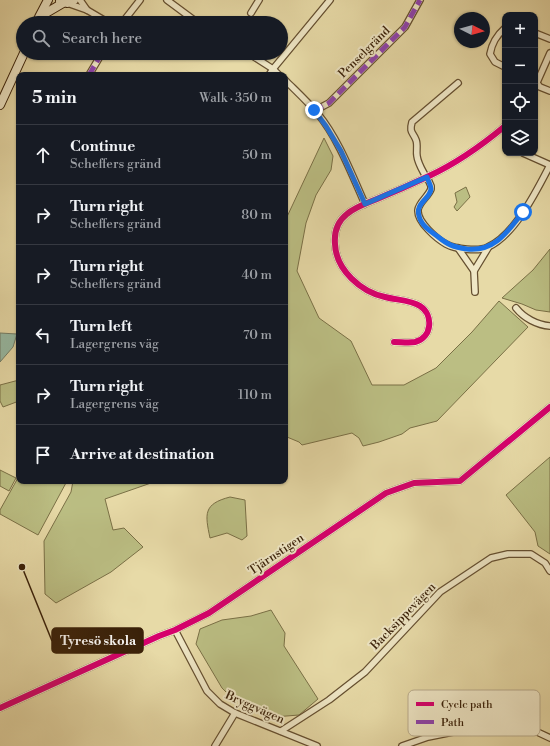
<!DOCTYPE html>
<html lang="en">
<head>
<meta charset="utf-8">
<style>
	body { margin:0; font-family:"Libre Bodoni",serif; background:#20242c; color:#f1f3f6 }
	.controls { position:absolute; right:12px; top:12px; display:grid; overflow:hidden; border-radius:8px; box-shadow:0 1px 3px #0004 }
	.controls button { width:36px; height:36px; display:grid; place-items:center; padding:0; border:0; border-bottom:1px solid #363941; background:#171b24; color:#f1f3f6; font:20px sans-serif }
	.compass { position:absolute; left:454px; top:12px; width:36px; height:36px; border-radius:50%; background:#171b24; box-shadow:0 1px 3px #0004; rotate:96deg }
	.stop { position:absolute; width:12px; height:12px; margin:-9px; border:3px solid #1a73e8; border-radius:50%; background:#fff }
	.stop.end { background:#1a73e8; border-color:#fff; box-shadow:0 1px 4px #0008 }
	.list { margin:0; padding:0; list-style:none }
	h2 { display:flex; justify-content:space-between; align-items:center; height:52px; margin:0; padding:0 16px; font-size:17px }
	h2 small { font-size:13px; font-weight:400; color:#9ea1a6 }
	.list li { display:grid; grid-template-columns:26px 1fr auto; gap:12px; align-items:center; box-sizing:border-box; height:60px; padding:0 16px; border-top:1px solid #363941 }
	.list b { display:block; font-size:15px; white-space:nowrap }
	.list p { margin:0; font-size:13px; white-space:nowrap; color:#9ea1a6 }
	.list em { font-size:13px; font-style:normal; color:#9ea1a6 }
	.icon { flex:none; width:22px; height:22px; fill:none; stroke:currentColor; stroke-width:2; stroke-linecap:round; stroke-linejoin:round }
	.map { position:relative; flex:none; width:550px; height:746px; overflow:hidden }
	.search { position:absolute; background:#171b24; box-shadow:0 1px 3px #0004; left:16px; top:16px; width:272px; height:44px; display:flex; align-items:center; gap:10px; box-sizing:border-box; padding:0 14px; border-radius:22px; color:#9ea1a6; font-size:15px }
	.panel { position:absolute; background:#171b24; box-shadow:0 1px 3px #0004; left:16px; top:72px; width:272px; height:412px; border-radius:8px }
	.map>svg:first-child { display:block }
	.green { fill:#bbbe83; stroke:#7a7046 }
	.water { fill:#97bba5; stroke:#727d67 }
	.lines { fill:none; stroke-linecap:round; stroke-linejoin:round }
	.stream { stroke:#727d67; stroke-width:2 }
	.street-casing { stroke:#654f30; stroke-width:8 }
	.secondary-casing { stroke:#3a2109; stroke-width:10 }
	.street { stroke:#efe7c6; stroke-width:5.5 }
	.secondary { stroke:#efe7c6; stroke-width:8 }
	.quiet { stroke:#8e44ad; stroke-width:5; stroke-dasharray:10 5; stroke-linecap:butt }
	.cycleway-casing { stroke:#efe7c6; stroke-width:8 }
	.cycleway { stroke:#d6006c; stroke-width:6 }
	.route { stroke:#1a73e8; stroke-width:5 }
	.labels { text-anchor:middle; stroke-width:4; stroke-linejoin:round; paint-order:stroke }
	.street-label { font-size:12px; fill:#3a2109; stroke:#efe7c6 }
	.key { fill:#efe7c6; stroke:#b9ac8d; stroke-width:1 }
	.key-label { font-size:11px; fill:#3a2109 }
	.leader { fill:none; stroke:#3a2109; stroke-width:1.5 }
	.callout-dot { fill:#3a2109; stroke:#efe7c6; stroke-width:1.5 }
	.callout { fill:#3a2109; stroke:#3a2109; stroke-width:1.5 }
	.callout-label { font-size:13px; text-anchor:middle; font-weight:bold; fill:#fff }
</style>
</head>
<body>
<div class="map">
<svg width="550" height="746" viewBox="0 0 550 746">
	<rect width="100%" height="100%" fill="#e7daa7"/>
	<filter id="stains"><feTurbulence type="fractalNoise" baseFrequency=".005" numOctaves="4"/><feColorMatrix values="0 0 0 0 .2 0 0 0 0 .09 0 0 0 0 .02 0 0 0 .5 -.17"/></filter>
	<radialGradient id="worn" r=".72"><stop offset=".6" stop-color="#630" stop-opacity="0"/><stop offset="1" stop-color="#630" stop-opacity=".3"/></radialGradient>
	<!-- green -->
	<g class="green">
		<path d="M324,138L333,156L331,170L316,195L306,223L297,271L319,318L351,341L372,385H404L436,368L472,332L499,301L528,327L437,421L410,428L402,434L379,442L363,446L359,438L352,433L302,445L299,442L287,437L285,429V221Z"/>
		<path d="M466,187L470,197L457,211L454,207L457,202L455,193Z"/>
		<path d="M550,249V312L536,310L522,304L502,298L533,270Z"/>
		<path d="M19,380V401L3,407L0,401V385Z"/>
		<path d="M550,457V554L538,546L535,532L506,495Z"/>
		<path d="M0,470L16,478L9,491L0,486Z"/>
		<path d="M19,476V481H67L38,535L0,514V510Z"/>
		<path d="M73,481H153L151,483L105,499L113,530L124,528L143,547L111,572L56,603L45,594L44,541L71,492Z"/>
		<path d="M230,497L245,500L247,536L242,540L227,533L210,538C205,514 203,504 230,497Z"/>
		<path d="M271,610L285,633L284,646L318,699L299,715L274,717L233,699L222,688L196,644L200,629L222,620L251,616Z"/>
	</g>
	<!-- water -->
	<path class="water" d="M0,333L17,334L13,347L0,362Z"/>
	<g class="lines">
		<!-- stream -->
		<path class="stream" d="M17,334L19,333"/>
		<defs>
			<g id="street">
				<path d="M80,0L87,10"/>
				<path d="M167,0L198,23"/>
				<path d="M67,3L87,10L109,23"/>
				<path d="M251,13L259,0"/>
				<path d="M122,23L140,0"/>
				<path d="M505,28C496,36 492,43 490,54L495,62L505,67"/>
				<path d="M535,33L550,39"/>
				<path d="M248,53L273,69L279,75"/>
				<path d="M89,75L102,53"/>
				<path d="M269,75L273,69L330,0"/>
				<path d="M285,80C296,91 308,102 318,114C338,138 352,175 365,204"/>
				<path d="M535,81L540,87L550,91"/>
				<path d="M535,87L550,53"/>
				<path d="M314,111L329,103L405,27L420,0"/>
				<path d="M523,153L550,165"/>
				<path d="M426,177C423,171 418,164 417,156C416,151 418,145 416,140C413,132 409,133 412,122L458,83"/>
				<path d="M427,177L431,186V189C428,197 419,202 418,210C417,222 437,239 446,244C455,249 479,252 488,247C515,235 537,190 550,165"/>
				<path d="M458,248L474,271"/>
				<path d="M475,292L474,271L488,248"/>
				<path d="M516,308C524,318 537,325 550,326"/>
				<path d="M394,342C401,342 409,343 415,342C432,338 434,315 420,306C411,300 396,300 385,297C361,292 336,270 335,244C334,232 338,221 347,214C355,207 367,203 377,199C394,192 412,184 429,176C457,163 481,146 505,126"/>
				<path d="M175,630L207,691L220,704L235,713L317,746"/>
				<path d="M0,708L159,636L175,630L209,613L386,493L414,483L460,481L550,407"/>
				<path d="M281,731L329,700L365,672L440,592L491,558L508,554H531L545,563L550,571"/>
				<path d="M215,746L235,713"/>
				<path d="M402,746L428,737L463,730L511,725L533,730L550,738"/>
			</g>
			<g id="secondary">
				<path d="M60,1L67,3L74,0"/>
				<path d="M39,17L48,0"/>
				<path d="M41,23L46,13L63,3"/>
				<path d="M0,105L24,53"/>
			</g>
		</defs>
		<!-- street casing -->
		<use href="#street" class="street-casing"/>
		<!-- secondary casing -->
		<use href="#secondary" class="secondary-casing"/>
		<!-- street -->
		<use href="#street" class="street"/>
		<!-- secondary -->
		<use href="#secondary" class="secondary"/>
		<!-- quiet -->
		<g class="quiet">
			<path d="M89,75L102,53"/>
			<path d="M314,111L329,103L405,27L420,0"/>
		</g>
		<defs>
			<g id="cycleway">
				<path d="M394,342C401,342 409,343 415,342C432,338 434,315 420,306C411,300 396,300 385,297C361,292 336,270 335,244C334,232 338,221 347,214C355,207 367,203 377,199C394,192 412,184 429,176C457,163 481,146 505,126"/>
				<path d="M0,708L159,636L175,630L209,613L386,493L414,483L460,481L550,407"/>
			</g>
		</defs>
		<!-- cycleway casing -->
		<use href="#cycleway" class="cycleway-casing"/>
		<!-- cycleway -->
		<use href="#cycleway" class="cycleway"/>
	</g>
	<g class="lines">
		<!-- route -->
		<path class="route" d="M314,110L326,126L341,151L365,204L427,177C428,181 431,185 431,189C430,199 415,203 419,216C421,225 430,231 437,236C448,245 453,247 467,249C495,252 508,231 523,212"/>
	</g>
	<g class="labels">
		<!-- street labels -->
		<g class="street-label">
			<text transform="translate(364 52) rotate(-45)" y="4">Penselgränd</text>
			<text transform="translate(276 554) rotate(-34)" y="4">Tjärnstigen</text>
			<text transform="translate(403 616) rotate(-46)" y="4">Backsippevägen</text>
			<text transform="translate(255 707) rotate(24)" y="4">Bryggvägen</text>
		</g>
	</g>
	<!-- legend -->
	<rect x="408" y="690" width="132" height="46" rx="6" class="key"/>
	<rect x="416" y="702" width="18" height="4" fill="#d6006c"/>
	<rect x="416" y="720" width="18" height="4" fill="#8e44ad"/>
	<g class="key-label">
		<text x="441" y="708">Cycle path</text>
		<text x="441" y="726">Path</text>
	</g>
	<!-- callouts -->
	<path class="leader" d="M22 567L52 641"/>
	<circle class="callout-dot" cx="22" cy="567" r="4"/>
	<rect class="callout" x="52" y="628" width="91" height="25" rx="4"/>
	<g class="callout-label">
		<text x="98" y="645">Tyresö skola</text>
	</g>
	<rect width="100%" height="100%" filter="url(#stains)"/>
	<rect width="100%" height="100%" fill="url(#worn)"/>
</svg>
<div class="controls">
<button>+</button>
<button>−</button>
<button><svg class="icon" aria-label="locate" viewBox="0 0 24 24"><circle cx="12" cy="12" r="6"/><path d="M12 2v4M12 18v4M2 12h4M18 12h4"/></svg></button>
<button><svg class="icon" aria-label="layers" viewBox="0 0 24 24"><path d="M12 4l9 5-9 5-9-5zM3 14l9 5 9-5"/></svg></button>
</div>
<svg class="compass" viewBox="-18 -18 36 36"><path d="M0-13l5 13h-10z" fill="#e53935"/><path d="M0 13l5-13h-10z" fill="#9ea1a6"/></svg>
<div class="stop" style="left:523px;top:212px"></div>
<div class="stop end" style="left:314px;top:110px"></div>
<div class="search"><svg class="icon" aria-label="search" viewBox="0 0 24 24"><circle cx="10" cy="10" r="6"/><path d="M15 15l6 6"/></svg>Search here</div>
<section class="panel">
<h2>5 min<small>Walk · 350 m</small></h2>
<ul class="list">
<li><svg class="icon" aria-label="ahead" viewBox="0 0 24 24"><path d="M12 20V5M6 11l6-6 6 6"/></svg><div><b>Continue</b><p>Scheffers gränd</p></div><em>50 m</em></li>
<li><svg class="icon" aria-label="right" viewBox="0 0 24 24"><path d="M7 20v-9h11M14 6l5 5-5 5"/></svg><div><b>Turn right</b><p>Scheffers gränd</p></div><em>80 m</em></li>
<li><svg class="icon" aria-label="right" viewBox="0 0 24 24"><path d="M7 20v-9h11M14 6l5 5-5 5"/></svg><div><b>Turn right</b><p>Scheffers gränd</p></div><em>40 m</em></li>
<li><svg class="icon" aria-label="left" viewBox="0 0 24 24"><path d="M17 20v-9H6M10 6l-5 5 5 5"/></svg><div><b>Turn left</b><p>Lagergrens väg</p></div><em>70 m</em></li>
<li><svg class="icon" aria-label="right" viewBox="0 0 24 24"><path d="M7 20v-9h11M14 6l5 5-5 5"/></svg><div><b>Turn right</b><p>Lagergrens väg</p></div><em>110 m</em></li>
<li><svg class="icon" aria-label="arrive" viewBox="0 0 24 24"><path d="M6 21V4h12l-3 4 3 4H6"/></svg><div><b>Arrive at destination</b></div></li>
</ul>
</section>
</div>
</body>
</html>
